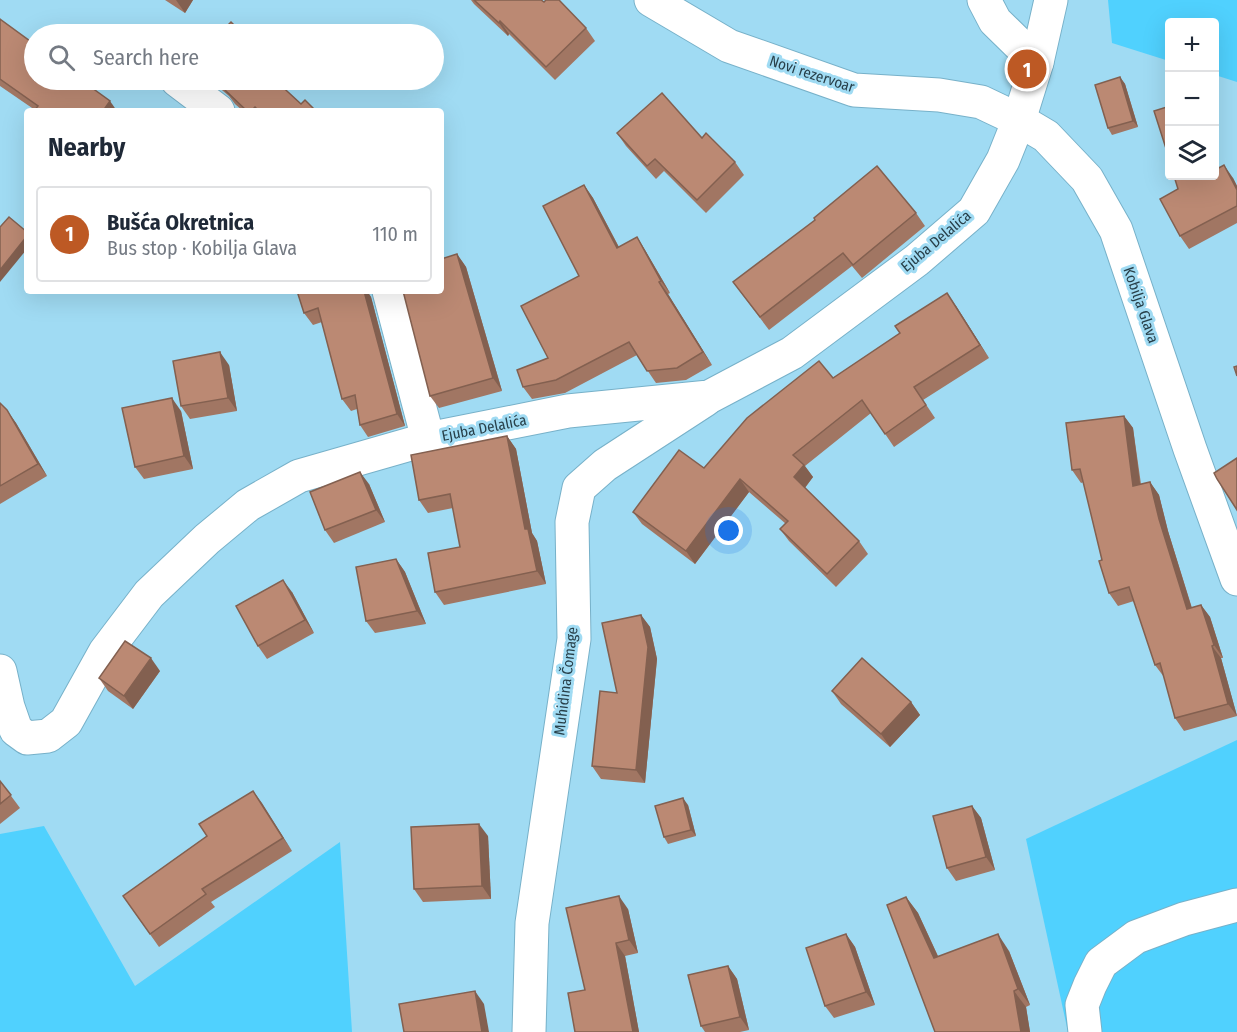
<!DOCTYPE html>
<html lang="en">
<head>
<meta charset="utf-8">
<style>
	body { margin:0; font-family:"Fira Sans Condensed",sans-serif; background:#f6f6f7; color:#1f2937 }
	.controls { position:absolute; right:18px; top:18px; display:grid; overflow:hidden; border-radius:6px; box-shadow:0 6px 24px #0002 }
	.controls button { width:54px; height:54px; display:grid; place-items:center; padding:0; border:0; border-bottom:2px solid #e0e1e3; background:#fff; color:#1f2937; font:30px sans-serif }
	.you { position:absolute; left:729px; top:531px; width:21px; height:21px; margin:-15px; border:4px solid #fff; border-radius:50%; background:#1a73e8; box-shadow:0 0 0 9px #1a73e833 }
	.badge { display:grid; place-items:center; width:39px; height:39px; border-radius:50%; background:#bd5924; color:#fff; font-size:20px; font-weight:700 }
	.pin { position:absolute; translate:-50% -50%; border:3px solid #fff; box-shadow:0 2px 6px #0006 }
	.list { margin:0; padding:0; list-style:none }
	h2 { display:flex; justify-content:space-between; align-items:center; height:78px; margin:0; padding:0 24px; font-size:26px }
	h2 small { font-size:20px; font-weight:400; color:#747a83 }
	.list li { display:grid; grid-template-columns:39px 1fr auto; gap:18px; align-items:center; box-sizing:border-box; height:96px; margin:0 12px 12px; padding:0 12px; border:2px solid #e0e1e3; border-radius:6px }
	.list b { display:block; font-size:22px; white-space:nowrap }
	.list p { margin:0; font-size:20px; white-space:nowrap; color:#747a83 }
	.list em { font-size:20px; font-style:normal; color:#747a83 }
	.icon { flex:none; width:33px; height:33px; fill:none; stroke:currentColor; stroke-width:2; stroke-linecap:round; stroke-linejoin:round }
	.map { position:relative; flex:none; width:1237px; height:1032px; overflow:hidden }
	.search { position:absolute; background:#fff; box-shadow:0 6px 24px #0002; left:24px; top:24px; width:420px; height:66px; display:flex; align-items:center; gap:15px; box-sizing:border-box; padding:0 21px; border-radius:33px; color:#747a83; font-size:22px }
	.panel { position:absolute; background:#fff; box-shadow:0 6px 24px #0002; left:24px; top:108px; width:420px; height:186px; border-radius:6px }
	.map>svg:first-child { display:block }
	.green { fill:#50d1fe }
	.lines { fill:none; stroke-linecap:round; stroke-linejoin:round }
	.minor-casing { stroke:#77b1c9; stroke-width:35 }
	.minor { stroke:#fff; stroke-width:33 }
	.wall { fill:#a17663 }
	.shaded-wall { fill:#836050 }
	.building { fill:#bb8973; stroke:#836050; stroke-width:1.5 }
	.labels { text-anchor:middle; stroke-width:6; stroke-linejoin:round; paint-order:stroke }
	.street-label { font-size:15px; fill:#28404a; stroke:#a0dbf3 }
</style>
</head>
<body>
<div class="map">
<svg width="1237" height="1032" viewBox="0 0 1237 1032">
	<rect width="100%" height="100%" fill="#a0dbf3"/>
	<!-- green -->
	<g class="green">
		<path d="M1108,0H1237V82L1215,75L1214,22H1170L1169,61L1112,43Z"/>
		<path d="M1237,740V1032H1068L1026,839Z"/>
		<path d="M44,826L135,986L340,842L352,1032H0V834Z"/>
	</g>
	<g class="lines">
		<defs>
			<g id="minor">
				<path d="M651,0L729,46L854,90L939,95L981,102L1019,120L1046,136L1087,179L1116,230L1190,449L1237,579"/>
				<path d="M984,0L995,21L1037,62"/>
				<path d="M177,80L218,111"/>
				<path d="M389,291L428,439"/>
				<path d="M0,671L8,707L16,730L27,738L48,736L66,722L105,652L149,594L207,539L248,505L299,476L428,439L568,411L709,397L792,353L917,260L974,211L1003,160L1019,120L1037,62L1051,0"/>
				<path d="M529,1032L532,923L574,639L572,522L579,488L605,465L705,400"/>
				<path d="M1085,1032L1082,1005L1090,985L1101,963L1136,937L1184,919L1237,905"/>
			</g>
		</defs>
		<!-- minor casing -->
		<use href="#minor" class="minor-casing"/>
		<!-- minor -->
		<use href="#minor" class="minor"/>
	</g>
	<!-- wall -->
	<g class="wall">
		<path d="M165,0H193L185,13Z"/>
		<path d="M471,0H541L586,28L595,41L555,80L509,34L508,36L474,4Z"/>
		<path d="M0,19L34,80H81L35,110L0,86Z"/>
		<path d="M1120,77L1125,84L1138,127L1112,135L1108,128Z"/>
		<path d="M210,80H275L301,104L316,111H243L235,104L229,96Z"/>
		<path d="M617,133L702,138L735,162L744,175L706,213L664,171L656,179L626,146Z"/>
		<path d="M1215,165L1216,169L1233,178L1237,186V223L1189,249L1180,236L1178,189L1215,176Z"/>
		<path d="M584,185L593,198L619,247L637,237L645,250L670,293L668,294L712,365L686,380L656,383L637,355L565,393L532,399L523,387L548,358L579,276Z"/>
		<path d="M916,213L925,226L862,278L852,266L769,330L733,282Z"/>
		<path d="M457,254L466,267L502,391L439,408L430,396Z"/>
		<path d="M297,291H367L371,297L405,426L368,437L360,425L357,409L351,411L342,399L322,322L313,325L304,313Z"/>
		<path d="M956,306L989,358L923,400L935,418L894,447L871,413L805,466L813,477L805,488L859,541L868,554L836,587L789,541L780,529L786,524L749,492L695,564L642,524L633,512L704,468L833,378Z"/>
		<path d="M229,365L237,411L190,419L181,406Z"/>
		<path d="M0,403L16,423L47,476L0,504Z"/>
		<path d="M181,411L193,469L144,479L135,467Z"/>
		<path d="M1124,416L1133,428L1141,484L1150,482L1159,495L1168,531L1192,608L1201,605L1210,617L1223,658H1221L1237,716L1184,731L1175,718L1164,677L1155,665L1134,601L1118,606L1109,593L1102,560L1084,482L1081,483L1072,470Z"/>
		<path d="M507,436L516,449L532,533L537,541L546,584L444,605L435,592L460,547L453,508L428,513L419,500Z"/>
		<path d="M369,484L385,522L334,543L325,530Z"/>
		<path d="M396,559L405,572L426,624L375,633L366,621Z"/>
		<path d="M292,592L314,633L267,659L258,646Z"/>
		<path d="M641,615L650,627L657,659L645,783L601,779L592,766L617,693Z"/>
		<path d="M160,671L133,709L108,691L99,678Z"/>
		<path d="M832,691L911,702L920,715L890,747L841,704Z"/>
		<path d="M0,781L20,808L0,824Z"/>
		<path d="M253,791L292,851L211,902L215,907L159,947L123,896L207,836Z"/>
		<path d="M688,805L696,836L668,844L664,837Z"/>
		<path d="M972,806L981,818L995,870L956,881L947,868Z"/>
		<path d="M488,836L491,899L423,902L414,889Z"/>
		<path d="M906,897L918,913L938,956L1009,951L1030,1005L1026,1007L1030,1032H935Z"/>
		<path d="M628,909L638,953L625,956L639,1032H575L585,990Z"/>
		<path d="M846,934L855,947L875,1005L834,1018L825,1006Z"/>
		<path d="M728,966L737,979L749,1030L740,1032H705L701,1026Z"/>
	</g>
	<!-- shaded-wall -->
	<g class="shaded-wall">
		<path d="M176,0H193L185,13Z"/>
		<path d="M500,21L509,34L508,36L499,23Z"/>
		<path d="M1120,77L1125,84L1138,127L1133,121Z"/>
		<path d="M110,101L117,111H103Z"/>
		<path d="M1224,165L1233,178L1237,186V190Z"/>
		<path d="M584,185L593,198L626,261L617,248Z"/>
		<path d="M27,236V249L0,282V270Z"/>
		<path d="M637,237L645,250L670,293L661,281Z"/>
		<path d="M457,254L466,267L502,391L493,378Z"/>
		<path d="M659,282L668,294L712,365L703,352Z"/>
		<path d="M364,291H367L371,297L405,426L397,414Z"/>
		<path d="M947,293L956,306L989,358L980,345Z"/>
		<path d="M220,352L229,365L237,411L228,398Z"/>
		<path d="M172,398L181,411L193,469L184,456Z"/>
		<path d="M7,410L16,423L47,476L38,464Z"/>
		<path d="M1124,416L1133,428L1142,499L1133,486Z"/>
		<path d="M507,436L516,449L532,533L537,541L546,584L537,571L525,529Z"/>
		<path d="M804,465L813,477L803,490L794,477Z"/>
		<path d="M360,472L369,484L385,522L376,510Z"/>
		<path d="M740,479L749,492L695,564L686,551Z"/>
		<path d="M1150,482L1159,495L1168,531L1196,622L1187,609L1159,519Z"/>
		<path d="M396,559L405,572L426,624L417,611Z"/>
		<path d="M283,580L292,592L314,633L305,620Z"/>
		<path d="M1201,605L1210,617L1223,658L1214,645Z"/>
		<path d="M641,615L650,627L657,659L645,783L636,770Z"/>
		<path d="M1212,646L1221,658L1237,716L1228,704Z"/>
		<path d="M151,658L160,671L133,709L124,696Z"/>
		<path d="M911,702L920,715L890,747L881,734Z"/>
		<path d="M253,791L262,803L292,851L283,838Z"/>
		<path d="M683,798L688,805L696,836L691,830Z"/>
		<path d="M972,806L981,818L995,870L986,857Z"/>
		<path d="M479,824L488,836L491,899L482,886Z"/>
		<path d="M619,896L628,909L638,953L629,940Z"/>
		<path d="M906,897L918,913L946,974L934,958Z"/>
		<path d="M846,934L855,947L875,1005L866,992Z"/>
		<path d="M998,934L1009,951L1030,1005L1018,989Z"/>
		<path d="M616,943L625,956L639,1032H633Z"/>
		<path d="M728,966L737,979L749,1030L740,1017Z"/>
		<path d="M475,991L484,1004L489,1032H482Z"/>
		<path d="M1014,991L1026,1007L1030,1032H1021Z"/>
	</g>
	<!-- building -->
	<g class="building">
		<path d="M474,0H541L544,2L546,0H559L586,28L546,67L500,21L499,23Z"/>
		<path d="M0,19L34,44V80H81L110,101L103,111H34L38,106L0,79Z"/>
		<path d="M231,22L243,34H219Z"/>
		<path d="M1120,77L1133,121L1108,128L1095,85Z"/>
		<path d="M216,80H275L301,104L305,100L316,111H259L255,107L251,111H247L226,91L220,83Z"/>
		<path d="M662,93L702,138L706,133L735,162L697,200L655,159L647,166L617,133Z"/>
		<path d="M1170,106V161L1154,111Z"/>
		<path d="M1224,165L1237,190V206L1180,236L1160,199L1178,189L1174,176H1215V170Z"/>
		<path d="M877,166L916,213L853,265L843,253L760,317L733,282L815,220L814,218Z"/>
		<path d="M584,185L617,248L637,237L661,281L659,282L703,352L677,368L647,371L629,342L556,380L523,387L517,370L548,358L521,306L579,276L543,206Z"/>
		<path d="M9,217L27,232V236L0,270V227Z"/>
		<path d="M457,254L493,378L430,396L403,291H441V259Z"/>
		<path d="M297,291H364L397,414L360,425L355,395L342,399L318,308L304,313Z"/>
		<path d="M947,293L980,345L914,387L926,405L885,434L862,400L793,455L804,465L794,477L859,541L827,574L780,529L788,521L740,479L686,551L633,512L679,450L704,468L747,418L819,361L833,378L900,333L895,326Z"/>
		<path d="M220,352L228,398L181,406L173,361Z"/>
		<path d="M1237,366V376L1234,367Z"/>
		<path d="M172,398L184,456L135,467L122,408Z"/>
		<path d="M0,403L7,410L38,464L0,486Z"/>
		<path d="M1124,416L1133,486L1150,482L1159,519L1187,609L1201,605L1214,645L1212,646L1228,704L1175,718L1160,663L1155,665L1129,587L1109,593L1099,561L1102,560L1080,469L1072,470L1066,423Z"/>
		<path d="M507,436L525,529H528L537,571L435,592L428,553L460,547L450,494L419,500L411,455Z"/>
		<path d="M1237,458V510L1217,479L1214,473Z"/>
		<path d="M360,472L376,510L325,530L310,492Z"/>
		<path d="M396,559L417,611L366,621L356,567Z"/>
		<path d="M283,580L305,620L258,646L236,606Z"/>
		<path d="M641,615L648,647L636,770L592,766L600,691L617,693L602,623Z"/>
		<path d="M125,641L151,658L124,696L99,678Z"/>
		<path d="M862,658L911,702L881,734L832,691Z"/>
		<path d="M0,781L11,795L0,804Z"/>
		<path d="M253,791L283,838L202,889L206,894L150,934L123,896L207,836L199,824Z"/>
		<path d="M683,798L691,830L664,837L655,806Z"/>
		<path d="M972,806L986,857L947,868L933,816Z"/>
		<path d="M479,824L482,886L414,889L411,827Z"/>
		<path d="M619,896L629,940L616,943L633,1032H575L568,993L585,990L566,908Z"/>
		<path d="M906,897L934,958L998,934L1018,989L1014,991L1021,1032H935L887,905Z"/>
		<path d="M846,934L866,992L825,1006L806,948Z"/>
		<path d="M728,966L740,1017L701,1026L688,975Z"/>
		<path d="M475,991L482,1032H404L399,1004Z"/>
	</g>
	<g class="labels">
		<!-- street labels -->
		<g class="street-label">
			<text transform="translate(812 74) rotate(18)" y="5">Novi rezervoar</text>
			<text transform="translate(936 241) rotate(-40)" y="5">Ejuba Delalića</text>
			<text transform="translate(1141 305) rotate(71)" y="5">Kobilja Glava</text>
			<text transform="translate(484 428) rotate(-11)" y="5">Ejuba Delalića</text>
			<text transform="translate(566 681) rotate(-83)" y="5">Muhidina Čomage</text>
		</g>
	</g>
</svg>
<div class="controls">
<button>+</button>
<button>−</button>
<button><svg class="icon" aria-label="layers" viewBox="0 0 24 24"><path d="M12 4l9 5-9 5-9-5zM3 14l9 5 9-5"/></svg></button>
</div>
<div class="you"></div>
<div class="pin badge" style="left:1027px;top:69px">1</div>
<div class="search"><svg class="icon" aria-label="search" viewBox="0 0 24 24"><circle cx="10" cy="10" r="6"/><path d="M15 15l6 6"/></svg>Search here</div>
<section class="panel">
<h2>Nearby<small></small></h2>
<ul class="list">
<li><span class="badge">1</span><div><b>Bušća Okretnica</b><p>Bus stop · Kobilja Glava</p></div><em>110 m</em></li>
</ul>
</section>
</div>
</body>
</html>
